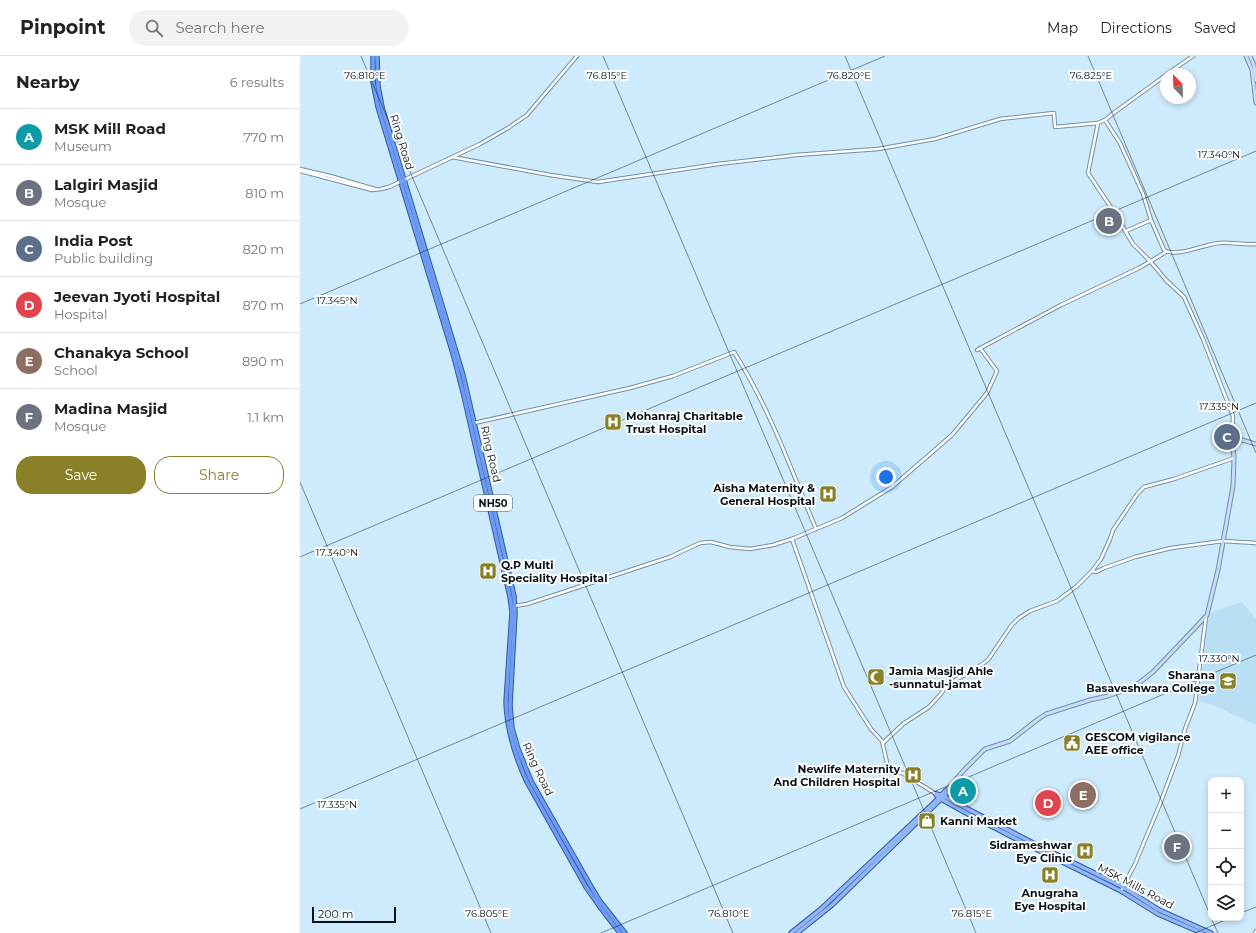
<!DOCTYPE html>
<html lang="en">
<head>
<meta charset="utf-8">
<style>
	body { margin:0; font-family:Montserrat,sans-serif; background:#f2f2f2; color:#222 }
	.controls { position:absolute; right:12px; bottom:12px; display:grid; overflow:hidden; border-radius:8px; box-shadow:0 2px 6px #0003 }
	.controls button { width:36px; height:36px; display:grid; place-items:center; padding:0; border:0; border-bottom:1px solid #e0e0e0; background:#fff; color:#222; font:20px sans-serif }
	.compass { position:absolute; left:860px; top:12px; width:36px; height:36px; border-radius:50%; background:#fff; box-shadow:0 2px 6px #0003; rotate:337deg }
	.scale { position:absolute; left:12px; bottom:10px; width:84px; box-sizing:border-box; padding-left:4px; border:2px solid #081218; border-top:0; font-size:11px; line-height:14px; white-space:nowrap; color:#081218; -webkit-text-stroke:3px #fff; paint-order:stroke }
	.you { position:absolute; left:586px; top:421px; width:14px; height:14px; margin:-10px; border:3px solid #fff; border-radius:50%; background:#1a73e8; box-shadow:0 0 0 6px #1a73e833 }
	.badge { display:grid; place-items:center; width:26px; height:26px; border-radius:50%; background:#8a8027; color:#fff; font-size:13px; font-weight:700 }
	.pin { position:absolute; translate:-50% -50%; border:2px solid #fff; box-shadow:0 1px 4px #0006 }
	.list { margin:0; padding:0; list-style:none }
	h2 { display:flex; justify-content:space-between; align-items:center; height:52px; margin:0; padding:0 16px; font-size:17px }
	h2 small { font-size:13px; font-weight:400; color:#767676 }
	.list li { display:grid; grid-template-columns:26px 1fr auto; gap:12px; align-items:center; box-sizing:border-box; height:56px; padding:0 16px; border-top:1px solid #e0e0e0 }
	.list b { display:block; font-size:15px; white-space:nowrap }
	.list p { margin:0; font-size:13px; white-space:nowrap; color:#767676 }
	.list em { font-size:13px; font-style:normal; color:#767676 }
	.actions { display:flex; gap:8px; padding:12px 16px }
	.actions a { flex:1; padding:9px 0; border:1px solid #8a8027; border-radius:16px; text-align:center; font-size:14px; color:#8a8027 }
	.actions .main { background:#8a8027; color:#fff }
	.icon { flex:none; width:22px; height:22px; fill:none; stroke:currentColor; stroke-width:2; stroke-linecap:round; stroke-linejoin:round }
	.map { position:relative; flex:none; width:956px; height:877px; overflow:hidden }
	header { display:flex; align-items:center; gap:24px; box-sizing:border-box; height:56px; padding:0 20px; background:#fff; border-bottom:1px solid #e0e0e0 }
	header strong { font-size:19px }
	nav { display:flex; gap:22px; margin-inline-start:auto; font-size:14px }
	.search { width:280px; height:36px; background:#f2f2f2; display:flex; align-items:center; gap:10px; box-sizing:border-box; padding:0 14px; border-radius:22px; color:#767676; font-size:15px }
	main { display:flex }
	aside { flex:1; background:#fff }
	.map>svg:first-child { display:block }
	.built { fill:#b9dff5 }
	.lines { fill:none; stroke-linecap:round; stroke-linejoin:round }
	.tertiary-casing { stroke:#738fa0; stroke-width:4.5 }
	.secondary-casing { stroke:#738fa0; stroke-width:5 }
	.primary-casing { stroke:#325ca4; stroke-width:5.5 }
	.trunk-casing { stroke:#325ca4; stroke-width:5.5 }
	.tertiary { stroke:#fff; stroke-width:2.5 }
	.secondary { stroke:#c8dafa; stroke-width:3 }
	.primary { stroke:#92b5f6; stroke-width:3.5 }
	.trunk { stroke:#6e9cf3; stroke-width:3.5 }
	.ticks { fill:none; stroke:#081218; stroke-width:1; stroke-opacity:0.45 }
	.labels { text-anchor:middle; stroke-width:4; stroke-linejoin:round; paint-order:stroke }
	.shield { fill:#fff; stroke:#52595d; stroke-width:1 }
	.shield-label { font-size:10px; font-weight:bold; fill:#081218 }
	.street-label { font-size:11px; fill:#081218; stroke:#fff }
	.poi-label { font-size:11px; font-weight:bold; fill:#081218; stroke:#fff; text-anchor:start }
	.ticks-label { font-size:10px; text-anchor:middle; fill:#081218; stroke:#fff; stroke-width:4; stroke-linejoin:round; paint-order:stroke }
</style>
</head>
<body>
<header>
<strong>Pinpoint</strong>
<div class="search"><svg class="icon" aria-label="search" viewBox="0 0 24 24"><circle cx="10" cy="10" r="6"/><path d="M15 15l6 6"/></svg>Search here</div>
<nav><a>Map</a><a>Directions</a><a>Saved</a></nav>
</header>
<main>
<aside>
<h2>Nearby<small>6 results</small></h2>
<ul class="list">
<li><span class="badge" style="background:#0f9aa8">A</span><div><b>MSK Mill Road</b><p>Museum</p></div><em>770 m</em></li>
<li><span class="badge" style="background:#6b7280">B</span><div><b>Lalgiri Masjid</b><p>Mosque</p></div><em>810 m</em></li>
<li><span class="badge" style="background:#5c6f8a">C</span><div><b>India Post</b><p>Public building</p></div><em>820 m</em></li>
<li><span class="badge" style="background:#e0444e">D</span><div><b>Jeevan Jyoti Hospital</b><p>Hospital</p></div><em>870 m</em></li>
<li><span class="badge" style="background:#8d6e63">E</span><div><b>Chanakya School</b><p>School</p></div><em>890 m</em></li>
<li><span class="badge" style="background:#6b7280">F</span><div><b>Madina Masjid</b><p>Mosque</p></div><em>1.1 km</em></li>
</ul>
<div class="actions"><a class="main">Save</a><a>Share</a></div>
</aside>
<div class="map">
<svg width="956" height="877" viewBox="0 0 956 877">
	<rect width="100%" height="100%" fill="#cdebfd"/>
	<!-- built -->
	<path class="built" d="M942,546L956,563V669L915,650L899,645L909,557Z"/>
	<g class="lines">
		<defs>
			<g id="tertiary">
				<path d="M867,18L893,0"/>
				<path d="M805,64L820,87L843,138L851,164L864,194C876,202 905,188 919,187C931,186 943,189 956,188"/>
				<path d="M798,67L788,117L814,156L833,188L850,205L866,224L884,241L903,283L933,360L932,381"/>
				<path d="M152,101L250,119L298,126L418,108L496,99L578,93L635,83L700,63L754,57L755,71L798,67L805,64L815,56L866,19"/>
				<path d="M0,113L30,120L75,133"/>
				<path d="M0,115L72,134L81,133L89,131L180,88L208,72L227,59L277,0"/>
				<path d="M826,175L851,164"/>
				<path d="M677,294L761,249L839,212L866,196"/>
				<path d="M174,367L330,332L373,320L434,296C469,351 491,413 516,473"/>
				<path d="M492,483L544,631L571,673L582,685L588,711L604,718L636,738"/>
				<path d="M792,515L796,516L804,512L835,501L871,492L923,485L956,487"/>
				<path d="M214,550L227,548L370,501L400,487L411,486L430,491L450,493L473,489L492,483L542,462L592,431L652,379L687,337L697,315L680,292"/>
				<path d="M583,687L603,668L629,651L640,639L648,628L672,615L688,604L711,570L719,562L730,555L757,545L777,530L792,515L801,503L810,483L813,474L838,437L844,431L874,423L934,402"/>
				<path d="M821,835L835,808L860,748L878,700L885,673L895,647L906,561"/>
				<path d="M955,877L956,875"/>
			</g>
			<g id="secondary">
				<path d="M946,0L952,14L956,47"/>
				<path d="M950,0L954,9L956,24"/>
				<path d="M647,734L664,714L685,693L710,685L737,664L746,658L790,644L808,640L822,635L839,627L853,616L895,572L907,559L918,514L933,430L934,402L932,381L956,388"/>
			</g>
			<g id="primary">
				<path d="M636,738L641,739L733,787L823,831L859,854L911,877"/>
				<path d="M636,738L637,740L641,743L668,758L730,790L821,835L858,858L902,877"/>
				<path d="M491,877L521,853L639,742L645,735L647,734"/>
				<path d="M497,877L532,849L641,743L647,737V734"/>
			</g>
			<g id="trunk">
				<path d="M73,0V26L78,51L154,301L163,336L210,541L212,556L206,646C207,675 215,700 227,726L286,831L300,851L320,877"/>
				<path d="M77,0L78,30L82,51L163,319L214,540L215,557L210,649L212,672L218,693L231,725L289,827L299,844L325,877"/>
			</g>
		</defs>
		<!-- tertiary casing -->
		<use href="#tertiary" class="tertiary-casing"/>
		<!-- secondary casing -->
		<use href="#secondary" class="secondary-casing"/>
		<!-- primary casing -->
		<use href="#primary" class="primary-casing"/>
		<!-- trunk casing -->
		<use href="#trunk" class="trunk-casing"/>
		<!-- tertiary -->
		<use href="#tertiary" class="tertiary"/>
		<!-- secondary -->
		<use href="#secondary" class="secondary"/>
		<!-- primary -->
		<use href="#primary" class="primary"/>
		<!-- trunk -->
		<use href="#trunk" class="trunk"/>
	</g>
	<!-- ticks -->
	<path class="ticks" d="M61,0L433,877M303,0L676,877M545,0L911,861M788,0L956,397M0,248L585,0M0,426L191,877M0,501L956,95M0,753L956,347M941,857L956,851M911,862L918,877M301,877L956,599M895,877L930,862"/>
	<!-- icons -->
	<defs>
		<symbol id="hospital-square" viewBox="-11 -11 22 22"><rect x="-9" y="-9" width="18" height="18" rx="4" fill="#8a8027" stroke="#fff"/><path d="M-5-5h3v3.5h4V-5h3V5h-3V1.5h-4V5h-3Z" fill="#fff"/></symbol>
		<symbol id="mosque-square" viewBox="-11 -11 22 22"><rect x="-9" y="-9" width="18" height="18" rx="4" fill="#8a8027" stroke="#fff"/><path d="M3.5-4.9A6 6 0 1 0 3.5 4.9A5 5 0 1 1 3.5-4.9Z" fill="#fff"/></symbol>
		<symbol id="university-square" viewBox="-11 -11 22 22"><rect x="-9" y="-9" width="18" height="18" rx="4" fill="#8a8027" stroke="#fff"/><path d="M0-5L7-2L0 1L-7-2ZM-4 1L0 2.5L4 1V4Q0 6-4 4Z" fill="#fff"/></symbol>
		<symbol id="civic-square" viewBox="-11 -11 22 22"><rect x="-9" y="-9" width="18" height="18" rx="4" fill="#8a8027" stroke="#fff"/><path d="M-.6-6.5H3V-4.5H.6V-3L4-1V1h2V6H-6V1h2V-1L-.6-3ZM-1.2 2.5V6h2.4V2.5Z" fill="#fff"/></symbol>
		<symbol id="shop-square" viewBox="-11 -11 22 22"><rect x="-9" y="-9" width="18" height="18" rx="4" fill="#8a8027" stroke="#fff"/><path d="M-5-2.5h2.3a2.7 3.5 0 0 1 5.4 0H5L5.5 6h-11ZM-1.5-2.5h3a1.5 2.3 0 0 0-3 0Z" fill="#fff"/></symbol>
	</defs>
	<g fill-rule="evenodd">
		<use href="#hospital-square" x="303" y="356" width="20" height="20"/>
		<use href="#hospital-square" x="518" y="428" width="20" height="20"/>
		<use href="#hospital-square" x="178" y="505" width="20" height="20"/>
		<use href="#mosque-square" x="566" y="611" width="20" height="20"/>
		<use href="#university-square" x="918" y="615" width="20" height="20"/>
		<use href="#civic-square" x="762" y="677" width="20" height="20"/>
		<use href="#hospital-square" x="603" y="709" width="20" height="20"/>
		<use href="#shop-square" x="617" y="755" width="20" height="20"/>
		<use href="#hospital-square" x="775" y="785" width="20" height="20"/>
		<use href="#hospital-square" x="740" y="809" width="20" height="20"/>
	</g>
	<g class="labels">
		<!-- shield labels -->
		<rect class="shield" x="174" y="439" width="38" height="16" rx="3"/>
		<g class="shield-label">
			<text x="193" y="451">NH50</text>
		</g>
		<!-- street labels -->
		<g class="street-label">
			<text transform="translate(102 86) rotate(73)" y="4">Ring Road</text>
			<text transform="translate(191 398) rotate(77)" y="4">Ring Road</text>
			<text transform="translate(238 713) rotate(65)" y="4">Ring Road</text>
			<text transform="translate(836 830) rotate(28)" y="4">MSK Mills Road</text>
		</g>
		<!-- poi labels -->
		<g class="poi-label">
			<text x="326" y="364">Mohanraj Charitable<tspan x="326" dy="13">Trust Hospital</tspan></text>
			<text x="515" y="436" text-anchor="end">Aisha Maternity &amp;<tspan x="515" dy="13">General Hospital</tspan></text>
			<text x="201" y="513">Q.P Multi<tspan x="201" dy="13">Speciality Hospital</tspan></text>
			<text x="589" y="619">Jamia Masjid Ahle<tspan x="589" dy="13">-sunnatul-jamat</tspan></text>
			<text x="915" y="623" text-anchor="end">Sharana<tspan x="915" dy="13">Basaveshwara College</tspan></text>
			<text x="785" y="685">GESCOM vigilance<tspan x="785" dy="13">AEE office</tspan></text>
			<text x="600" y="717" text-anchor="end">Newlife Maternity<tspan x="600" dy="13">And Children Hospital</tspan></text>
			<text x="640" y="769">Kanni Market</text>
			<text x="772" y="793" text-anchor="end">Sidrameshwar<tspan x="772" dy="13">Eye Clinic</tspan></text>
			<text x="750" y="841" text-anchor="middle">Anugraha<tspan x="750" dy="13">Eye Hospital</tspan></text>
		</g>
	</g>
	<g class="ticks-label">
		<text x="65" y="23">76.810°E</text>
		<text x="307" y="23">76.815°E</text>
		<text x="549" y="23">76.820°E</text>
		<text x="791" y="23">76.825°E</text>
		<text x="919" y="102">17.340°N</text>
		<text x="37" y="248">17.345°N</text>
		<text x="919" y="354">17.335°N</text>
		<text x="37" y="500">17.340°N</text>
		<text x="919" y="606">17.330°N</text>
		<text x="37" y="752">17.335°N</text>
		<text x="187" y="861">76.805°E</text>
		<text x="429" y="861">76.810°E</text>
		<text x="672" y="861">76.815°E</text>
	</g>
</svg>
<div class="controls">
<button>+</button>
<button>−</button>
<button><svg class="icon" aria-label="locate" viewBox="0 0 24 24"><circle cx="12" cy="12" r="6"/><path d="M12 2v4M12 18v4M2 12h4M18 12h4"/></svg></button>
<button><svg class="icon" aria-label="layers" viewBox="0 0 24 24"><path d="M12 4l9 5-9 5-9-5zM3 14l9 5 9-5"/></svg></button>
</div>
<svg class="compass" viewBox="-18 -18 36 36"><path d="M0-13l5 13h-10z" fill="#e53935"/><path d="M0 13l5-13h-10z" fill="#767676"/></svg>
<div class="scale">200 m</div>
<div class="you"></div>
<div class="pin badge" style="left:663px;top:735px;background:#0f9aa8">A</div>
<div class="pin badge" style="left:809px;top:165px;background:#6b7280">B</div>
<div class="pin badge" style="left:927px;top:381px;background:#5c6f8a">C</div>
<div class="pin badge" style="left:748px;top:747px;background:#e0444e">D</div>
<div class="pin badge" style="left:783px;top:739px;background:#8d6e63">E</div>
<div class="pin badge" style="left:877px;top:791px;background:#6b7280">F</div>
</div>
</main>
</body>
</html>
